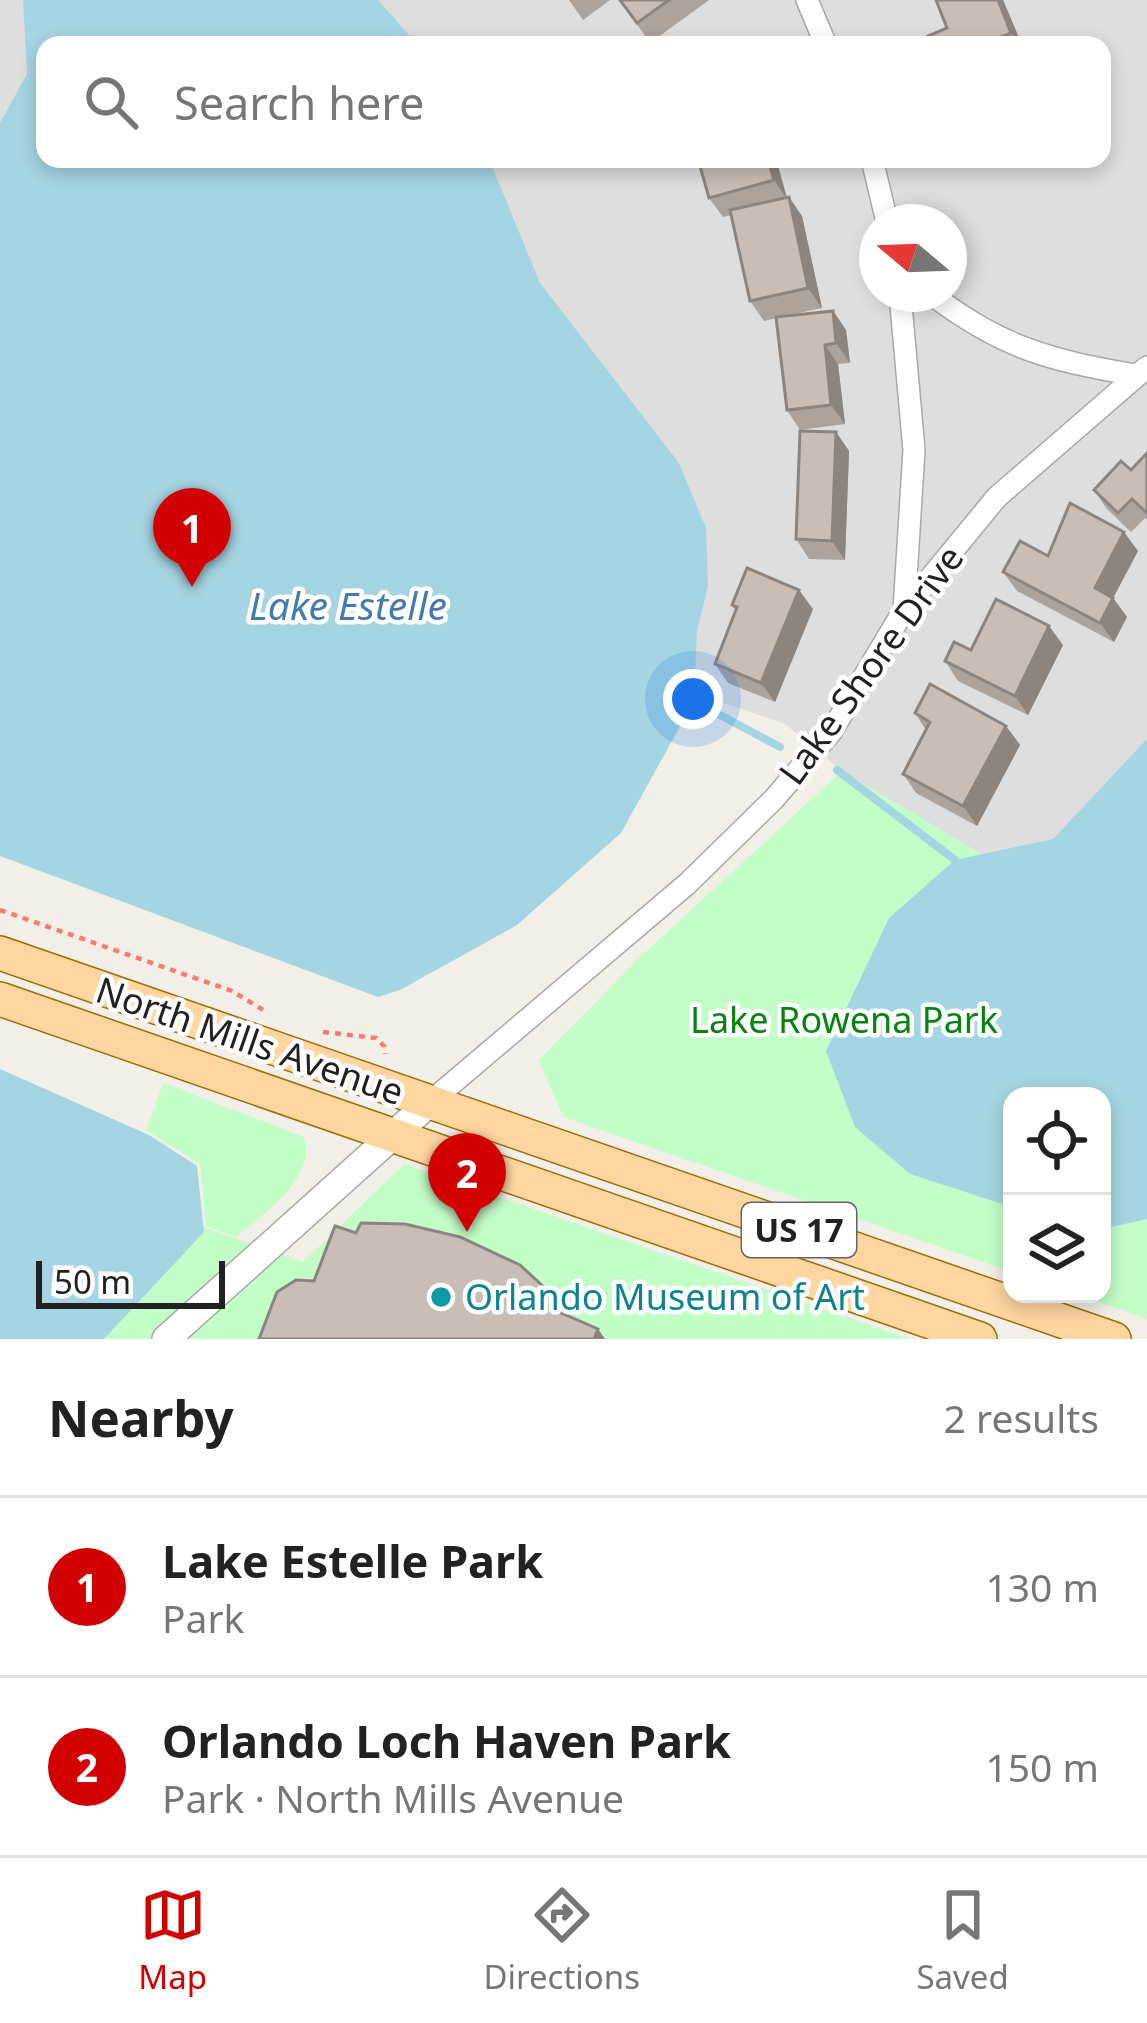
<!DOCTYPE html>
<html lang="en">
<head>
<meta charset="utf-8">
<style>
	body { margin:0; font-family:"Noto Sans",sans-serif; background:#f6f6f6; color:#222 }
	.controls { position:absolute; right:36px; bottom:36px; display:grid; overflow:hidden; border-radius:24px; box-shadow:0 6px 18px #0003 }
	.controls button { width:108px; height:108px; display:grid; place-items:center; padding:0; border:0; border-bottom:3px solid #e0e0e0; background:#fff; color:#222; font:60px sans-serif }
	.compass { position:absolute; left:859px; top:204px; width:108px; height:108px; border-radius:50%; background:#fff; box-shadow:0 6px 18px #0003; rotate:289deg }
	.scale { position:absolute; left:36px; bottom:30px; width:189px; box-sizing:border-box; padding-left:12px; border:6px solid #212121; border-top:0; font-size:33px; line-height:42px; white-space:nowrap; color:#212121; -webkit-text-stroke:9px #fff; paint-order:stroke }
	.you { position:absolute; left:693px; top:699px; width:42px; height:42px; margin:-30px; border:9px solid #fff; border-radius:50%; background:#1a73e8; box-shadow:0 0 0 18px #1a73e833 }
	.badge { display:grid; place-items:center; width:78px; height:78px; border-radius:50%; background:#d30001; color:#fff; font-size:39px; font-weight:700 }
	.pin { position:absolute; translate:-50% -99px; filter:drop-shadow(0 3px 6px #0008) }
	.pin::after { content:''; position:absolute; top:63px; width:42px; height:36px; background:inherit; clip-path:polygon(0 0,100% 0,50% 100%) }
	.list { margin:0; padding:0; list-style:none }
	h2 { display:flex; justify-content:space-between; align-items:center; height:156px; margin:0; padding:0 48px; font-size:51px }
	h2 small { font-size:39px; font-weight:400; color:#767676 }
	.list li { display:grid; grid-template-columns:78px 1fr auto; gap:36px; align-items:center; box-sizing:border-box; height:180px; padding:0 48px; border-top:3px solid #e0e0e0 }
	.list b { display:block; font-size:45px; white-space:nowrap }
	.list p { margin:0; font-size:39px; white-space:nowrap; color:#767676 }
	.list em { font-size:39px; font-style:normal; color:#767676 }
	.icon { flex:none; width:66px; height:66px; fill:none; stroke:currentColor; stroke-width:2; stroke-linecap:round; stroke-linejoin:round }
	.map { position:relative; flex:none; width:1147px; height:1339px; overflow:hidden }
	.search { position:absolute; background:#fff; box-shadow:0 6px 18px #0003; left:36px; right:36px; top:36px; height:132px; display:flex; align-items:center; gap:30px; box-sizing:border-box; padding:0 42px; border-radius:24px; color:#767676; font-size:45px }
	.sheet { height:516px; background:#fff }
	nav { display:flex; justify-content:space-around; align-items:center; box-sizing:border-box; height:168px; border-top:3px solid #e0e0e0; background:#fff; font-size:33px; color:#767676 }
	nav a { display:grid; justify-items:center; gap:6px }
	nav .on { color:#d30001 }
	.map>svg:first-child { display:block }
	.residential { fill:#dfdede; fill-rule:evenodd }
	.park { fill:#c3fdc8 }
	.water { fill:#a5d5e2 }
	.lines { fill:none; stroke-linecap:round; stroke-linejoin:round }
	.stream { stroke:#a5d5e2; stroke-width:8 }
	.minor-casing { stroke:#a8a8a8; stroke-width:24 }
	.tertiary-casing { stroke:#a8a8a8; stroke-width:30 }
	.primary-casing { stroke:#9f6a00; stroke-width:36 }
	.path { stroke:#ff7a6c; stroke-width:4.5; stroke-dasharray:6 6; stroke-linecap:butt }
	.minor { stroke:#fff; stroke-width:21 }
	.tertiary { stroke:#fff; stroke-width:27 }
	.primary { stroke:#ffd6a0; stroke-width:33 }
	.wall { fill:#aca39d }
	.shaded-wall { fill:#8c857f }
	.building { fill:#c8beb6; stroke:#8c857f; stroke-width:3 }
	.culture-dot { fill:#0f9aa8; stroke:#fff; stroke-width:4.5 }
	.labels { text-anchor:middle; stroke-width:9; stroke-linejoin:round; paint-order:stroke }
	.shield { fill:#fff; stroke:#646464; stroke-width:3 }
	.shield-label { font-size:33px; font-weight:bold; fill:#212121 }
	.street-label { font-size:36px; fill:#212121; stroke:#fff }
	.park-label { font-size:36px; fill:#05850f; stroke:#fff }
	.culture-label { font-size:36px; fill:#0d838f; stroke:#fff; text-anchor:start }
	.water-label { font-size:39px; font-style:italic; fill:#427ab2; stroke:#fff }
</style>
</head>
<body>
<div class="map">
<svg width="1147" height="1339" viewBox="0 0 1147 1339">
	<rect width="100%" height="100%" fill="#f2efe8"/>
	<!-- residential -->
	<path class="residential" d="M0,0H1147V919L1018,876L842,771L785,724L0,455ZM45,45H1102V159H45ZM877,222H949V294H877Z"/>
	<!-- park -->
	<g class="park">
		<path d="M842,771L1018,876L1147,919V1319L1075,1294H1102V1096H1012V1272L563,1117L539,1060L640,957Z"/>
		<path d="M163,1083L304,1137C317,1179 263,1214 236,1237L206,1226L200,1164L146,1130Z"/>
		<path d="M404,1164L910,1339H0V1314L128,1201L303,1262Z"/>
	</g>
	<!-- water -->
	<g class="water">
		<path d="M23,0H378L418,45H45V159H489L540,283L679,463L706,528L708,586L697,631L694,701L621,833L517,925L400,990L378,997L0,856V123L27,74Z"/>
		<path d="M1147,739V1219L1102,1229V1096H1012V1207L910,1174L855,1127L826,1051L889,918L955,860L1053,839Z"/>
		<path d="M0,1069L149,1135L197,1166L204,1232L104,1339H0Z"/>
	</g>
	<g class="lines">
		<!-- stream -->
		<g class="stream">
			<path d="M694,701L780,747"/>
			<path d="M837,770L955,860"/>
		</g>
		<defs>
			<g id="minor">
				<path d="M807,0L826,45"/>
				<path d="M872,159L887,222"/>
				<path d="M900,294L914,450L904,610"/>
				<path d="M931,294C1002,348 1049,360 1135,375"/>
				<path d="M429,1103L687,884L774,799L831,732L904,610L997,497L1147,367"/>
			</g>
			<path id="tertiary" d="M166,1339L429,1103"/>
			<g id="primary">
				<path d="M0,953L1114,1339"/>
				<path d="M0,999L980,1339"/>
			</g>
		</defs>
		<!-- minor casing -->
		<use href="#minor" class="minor-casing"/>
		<!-- tertiary casing -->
		<use href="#tertiary" class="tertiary-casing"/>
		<!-- primary casing -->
		<use href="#primary" class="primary-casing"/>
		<!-- path -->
		<g class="path">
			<path d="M0,910L232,991L268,1013"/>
			<path d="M323,1032L376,1038L384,1046L385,1054"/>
		</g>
		<!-- minor -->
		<use href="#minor" class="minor"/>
		<!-- tertiary -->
		<use href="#tertiary" class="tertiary"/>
		<!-- primary -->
		<use href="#primary" class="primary"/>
	</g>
	<!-- wall -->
	<g class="wall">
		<path d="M569,0H610L583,20Z"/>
		<path d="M620,0H709L650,43Z"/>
		<path d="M936,0H1003L1022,45H932L947,28Z"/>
		<path d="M776,159L787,197L802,216L822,308L781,317L833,311L846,330L850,363L838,364L845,424L800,430L787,410L776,318L764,321L750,301L731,215L723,217L709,198Z"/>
		<path d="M836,432L849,451L845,560L809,559L796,539Z"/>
		<path d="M1147,453V520L1145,518L1131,532L1107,509L1094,490L1131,470Z"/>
		<path d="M1138,551L1113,598L1127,617L1114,642L1017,591L1003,572L1048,556Z"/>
		<path d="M732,605L813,609L775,702L728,683L715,664L736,611Z"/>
		<path d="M1063,645L1028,715L958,681L945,661L971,650Z"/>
		<path d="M915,713L1006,726L1020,745L977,826L916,793L903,774L926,730Z"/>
	</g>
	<!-- shaded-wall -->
	<g class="shaded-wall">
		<path d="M998,0H1003L1022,45H1020L1011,33Z"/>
		<path d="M768,159H776L787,199L774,180Z"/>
		<path d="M789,197L802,216L822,308L808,288Z"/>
		<path d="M833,311L846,330L850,363L836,343Z"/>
		<path d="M825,345L838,364L845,424L831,405Z"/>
		<path d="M836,432L849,451L845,560L832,541Z"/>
		<path d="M1124,532L1138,551L1113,598L1127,617L1114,642L1100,623L1095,588Z"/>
		<path d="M799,590L813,609L775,702L761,683Z"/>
		<path d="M1049,626L1063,645L1028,715L1015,696Z"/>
		<path d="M1006,726L1020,745L977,826L963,806Z"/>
		<path d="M559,1301L577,1326L557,1311Z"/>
		<path d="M598,1329L605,1339H594Z"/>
	</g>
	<!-- building -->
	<g class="building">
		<path d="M620,0H669L637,23Z"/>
		<path d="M936,0H998L1011,33L983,45H932L928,36L947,28Z"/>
		<path d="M698,159H768L774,180L709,198Z"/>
		<path d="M789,197L808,288L750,301L730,210Z"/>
		<path d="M833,311L836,343L825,345L831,405L787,410L776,317Z"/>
		<path d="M800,431L836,432L832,541L796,539Z"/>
		<path d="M1147,453V513L1132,499L1118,513L1094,490L1121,461L1131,470Z"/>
		<path d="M1070,503L1124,532L1095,588L1113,598L1100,623L1003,572L1020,541L1048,556Z"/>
		<path d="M747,568L799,590L761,683L715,664L737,607L732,605Z"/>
		<path d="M996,599L1049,626L1015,696L945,661L954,642L971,650Z"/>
		<path d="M930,684L1006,726L963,806L903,774L930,722L915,713Z"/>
		<path d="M361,1223L405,1224L460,1237L520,1265L559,1301L557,1311L598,1329L594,1339H259L277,1292L296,1280L314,1281L335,1226L356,1233Z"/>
	</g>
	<!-- markers -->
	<circle class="culture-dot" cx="441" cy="1297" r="12"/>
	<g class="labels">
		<!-- shield labels -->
		<rect class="shield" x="742" y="1203" width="114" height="54" rx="9"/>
		<g class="shield-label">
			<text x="799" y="1242">US 17</text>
		</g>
		<!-- street labels -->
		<g class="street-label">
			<text transform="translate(871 665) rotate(-54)" y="13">Lake Shore Drive</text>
			<text transform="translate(250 1041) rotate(19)" y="13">North Mills Avenue</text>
		</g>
		<!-- park labels -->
		<g class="park-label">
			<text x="844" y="1033">Lake Rowena Park</text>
		</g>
		<!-- culture labels -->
		<g class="culture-label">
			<text x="465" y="1310">Orlando Museum of Art</text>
		</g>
		<!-- water labels -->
		<g class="water-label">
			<text x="348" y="620">Lake Estelle</text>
		</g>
	</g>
</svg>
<div class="controls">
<button><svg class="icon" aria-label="locate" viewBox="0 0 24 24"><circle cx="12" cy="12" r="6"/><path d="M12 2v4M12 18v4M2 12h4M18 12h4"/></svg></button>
<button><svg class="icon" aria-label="layers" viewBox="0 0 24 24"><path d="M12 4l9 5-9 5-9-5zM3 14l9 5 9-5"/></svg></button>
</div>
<svg class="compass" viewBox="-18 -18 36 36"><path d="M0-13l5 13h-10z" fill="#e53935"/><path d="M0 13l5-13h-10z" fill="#767676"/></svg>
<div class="scale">50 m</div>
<div class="you"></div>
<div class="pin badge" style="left:192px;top:587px">1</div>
<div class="pin badge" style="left:467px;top:1232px">2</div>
<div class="search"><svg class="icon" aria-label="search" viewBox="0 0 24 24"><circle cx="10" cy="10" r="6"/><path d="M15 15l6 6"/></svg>Search here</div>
</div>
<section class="sheet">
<h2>Nearby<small>2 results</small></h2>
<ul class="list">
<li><span class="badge">1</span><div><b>Lake Estelle Park</b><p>Park</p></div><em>130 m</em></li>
<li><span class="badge">2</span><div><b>Orlando Loch Haven Park</b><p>Park · North Mills Avenue</p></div><em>150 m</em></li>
</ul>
</section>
<nav>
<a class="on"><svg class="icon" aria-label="map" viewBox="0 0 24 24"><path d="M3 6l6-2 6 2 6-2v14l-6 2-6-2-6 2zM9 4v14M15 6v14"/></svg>Map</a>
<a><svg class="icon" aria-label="directions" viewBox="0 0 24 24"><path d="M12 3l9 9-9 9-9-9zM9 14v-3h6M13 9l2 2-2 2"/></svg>Directions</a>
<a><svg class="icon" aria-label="saved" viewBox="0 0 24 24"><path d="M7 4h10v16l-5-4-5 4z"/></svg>Saved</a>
</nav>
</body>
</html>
